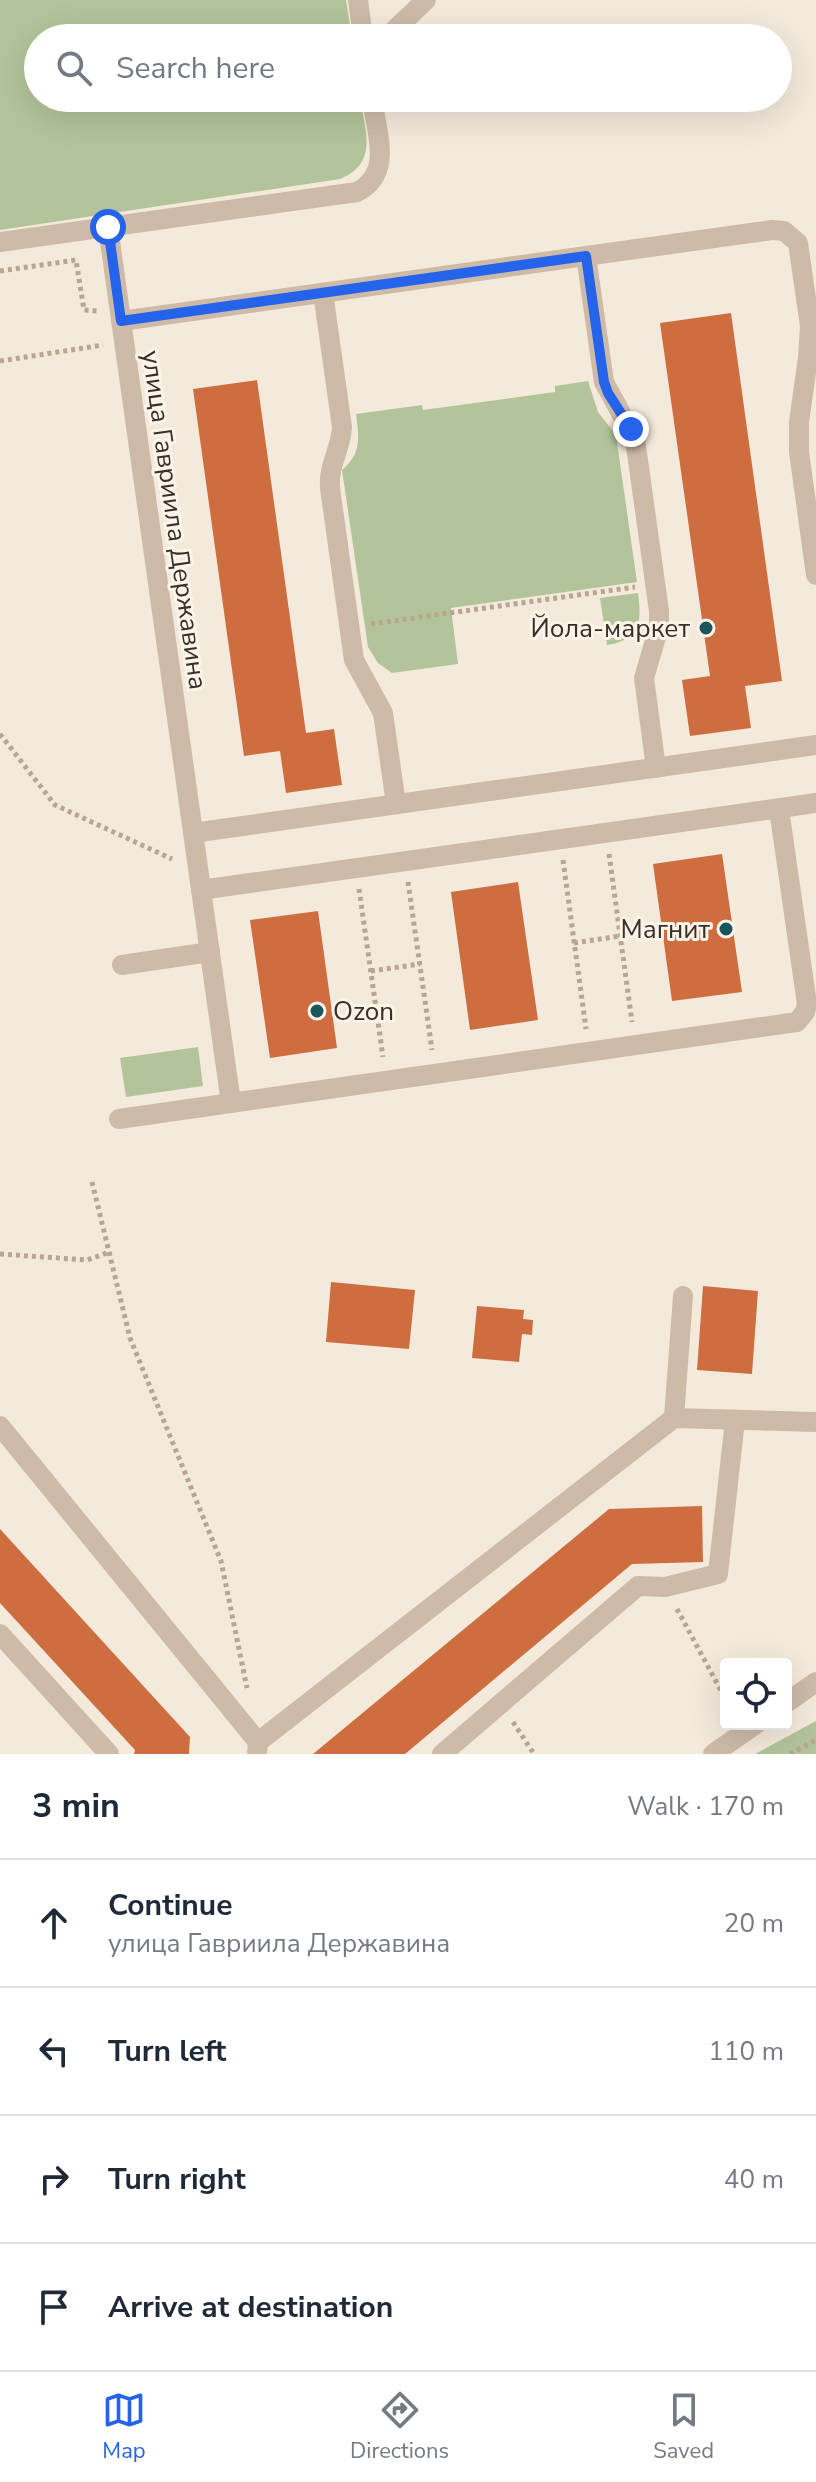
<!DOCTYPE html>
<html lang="en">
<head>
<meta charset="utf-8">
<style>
	body { margin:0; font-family:"Nunito Sans",sans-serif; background:#f2f2f3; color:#1f2937 }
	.controls { position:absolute; right:24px; bottom:24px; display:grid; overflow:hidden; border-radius:8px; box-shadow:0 8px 32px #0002 }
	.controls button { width:72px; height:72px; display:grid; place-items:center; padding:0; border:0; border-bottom:2px solid #e0e1e3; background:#fff; color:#1f2937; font:40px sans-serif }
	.stop { position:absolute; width:24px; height:24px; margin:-18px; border:6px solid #2563eb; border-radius:50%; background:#fff }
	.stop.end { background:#2563eb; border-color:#fff; box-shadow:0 2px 8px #0008 }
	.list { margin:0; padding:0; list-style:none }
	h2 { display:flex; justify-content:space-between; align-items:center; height:104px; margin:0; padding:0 32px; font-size:34px }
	h2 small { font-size:26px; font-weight:400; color:#747a83 }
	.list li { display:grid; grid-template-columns:52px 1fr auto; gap:24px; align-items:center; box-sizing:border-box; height:128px; padding:0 32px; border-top:2px solid #e0e1e3 }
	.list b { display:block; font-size:30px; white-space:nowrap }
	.list p { margin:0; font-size:26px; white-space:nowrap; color:#747a83 }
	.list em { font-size:26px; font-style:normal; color:#747a83 }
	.icon { flex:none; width:44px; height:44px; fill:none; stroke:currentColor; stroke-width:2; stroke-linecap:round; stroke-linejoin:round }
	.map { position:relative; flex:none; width:816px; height:1754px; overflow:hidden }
	.search { position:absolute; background:#fff; box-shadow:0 8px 32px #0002; left:24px; right:24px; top:24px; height:88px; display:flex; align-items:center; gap:20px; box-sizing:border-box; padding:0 28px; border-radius:44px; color:#747a83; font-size:30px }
	.sheet { height:616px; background:#fff }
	nav { display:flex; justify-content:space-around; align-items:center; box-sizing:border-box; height:112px; border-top:2px solid #e0e1e3; background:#fff; font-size:22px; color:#747a83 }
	nav a { display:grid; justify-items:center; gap:4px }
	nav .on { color:#2563eb }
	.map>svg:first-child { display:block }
	.green { fill:#b3c49a }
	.building { fill:#ce6d3f }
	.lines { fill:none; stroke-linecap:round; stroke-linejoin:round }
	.path { stroke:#b9a591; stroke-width:5; stroke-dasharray:4 4; stroke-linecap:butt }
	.minor { stroke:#cdbba7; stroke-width:20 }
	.route { stroke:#2563eb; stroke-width:10 }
	.poi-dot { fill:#1a545d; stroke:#fbf4e9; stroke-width:3 }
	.labels { text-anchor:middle; stroke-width:6; stroke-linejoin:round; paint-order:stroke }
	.street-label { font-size:26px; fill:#392e28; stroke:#fbf4e9 }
	.poi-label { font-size:26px; fill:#392e28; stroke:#fbf4e9; text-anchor:end }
</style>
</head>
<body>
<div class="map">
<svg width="816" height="1754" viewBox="0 0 816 1754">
	<rect width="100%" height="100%" fill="#f4eadc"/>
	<!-- green -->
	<g class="green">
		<path d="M0,0H346L352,38H38V98H360C365,131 379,163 340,179L0,230Z"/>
		<path d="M588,381L598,412L616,435L637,582L451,608L458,664L392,673L378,663L368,647L342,470C362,454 359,436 356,414L422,405L423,410L555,392V386Z"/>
		<path d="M638,593C642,622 640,640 607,645L600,598Z"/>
		<path d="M198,1047L203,1086L126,1097L120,1058Z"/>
		<path d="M816,1721V1754H755Z"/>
	</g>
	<!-- building -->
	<g class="building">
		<path d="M731,313L782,681L745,686L751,728L690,736L682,680L710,676L660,323Z"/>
		<path d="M257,380L306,733L334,729L342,785L286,793L280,751L244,756L193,389Z"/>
		<path d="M722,854L742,992L672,1001L653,864Z"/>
		<path d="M518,882L538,1020L470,1030L451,892Z"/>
		<path d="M318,911L337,1048L270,1058L250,920Z"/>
		<path d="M331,1282L415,1290L409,1349L326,1342Z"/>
		<path d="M703,1286L758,1291L752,1374L697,1370Z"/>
		<path d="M477,1306L524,1310L523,1319L533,1320L532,1335L522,1334L519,1362L472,1358Z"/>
		<path d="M702,1506L703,1562L632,1564L405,1754H313L609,1509Z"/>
		<path d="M0,1529L190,1737L189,1754H134L135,1750L0,1603Z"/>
	</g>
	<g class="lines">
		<!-- path -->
		<g class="path">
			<path d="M0,271L76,260L84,310L98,311"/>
			<path d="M0,361L103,345"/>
			<path d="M371,624L635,587"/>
			<path d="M0,734L55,805L172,859"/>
			<path d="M609,854L632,1022"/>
			<path d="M563,860L586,1029"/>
			<path d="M408,882L432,1050"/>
			<path d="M359,889L383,1057"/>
			<path d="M574,943L620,936"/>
			<path d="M371,971L420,964"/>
			<path d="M92,1182L130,1338L221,1561L247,1688"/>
			<path d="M0,1254L87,1260L110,1252"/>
			<path d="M677,1609L726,1700"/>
			<path d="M513,1722L534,1754"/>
			<path d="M790,1754L816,1740"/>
		</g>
		<!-- minor -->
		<g class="minor">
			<path d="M358,0L363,38"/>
			<path d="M386,38L426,0"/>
			<path d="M108,227L231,1103"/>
			<path d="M0,242L357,192C394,173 376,132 372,98"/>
			<path d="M586,256L604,382L635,439L659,611V627L644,678L656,768"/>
			<path d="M323,293L342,427C341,449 328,465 330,488L354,660L383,713L396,804"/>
			<path d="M121,321L772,230L784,231L798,243L810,326L808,358L799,422V452L816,575"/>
			<path d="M193,833L816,745"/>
			<path d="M201,890L816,803"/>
			<path d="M122,965L210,952"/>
			<path d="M119,1119L797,1022L805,1012L807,1004L779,809"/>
			<path d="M674,1418L683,1296"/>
			<path d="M0,1426L258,1742"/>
			<path d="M0,1634L109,1754"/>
			<path d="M786,1703L816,1682"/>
			<path d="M257,1754L258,1742L674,1418L816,1422"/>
			<path d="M442,1754L638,1586L665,1587L718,1574L735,1420"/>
			<path d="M713,1754L756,1724"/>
		</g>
	</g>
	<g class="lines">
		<!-- route -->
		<path class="route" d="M108,227L121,321L586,256L604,382L608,393L631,429"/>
	</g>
	<!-- markers -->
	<g class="poi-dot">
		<circle cx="706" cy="628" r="8"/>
		<circle cx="726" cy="929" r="8"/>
		<circle cx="317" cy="1011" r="8"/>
	</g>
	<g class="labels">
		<!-- street labels -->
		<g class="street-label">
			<text transform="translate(175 520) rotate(82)" y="9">улица Гавриила Державина</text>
		</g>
		<!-- poi labels -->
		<g class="poi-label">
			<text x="690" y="637">Йола-маркет</text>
			<text x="710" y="938">Магнит</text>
			<text x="333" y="1020" text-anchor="start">Ozon</text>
		</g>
	</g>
</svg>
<div class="controls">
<button><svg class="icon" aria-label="locate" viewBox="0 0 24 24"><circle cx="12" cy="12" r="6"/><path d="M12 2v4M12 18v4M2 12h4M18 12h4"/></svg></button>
</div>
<div class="stop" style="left:108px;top:227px"></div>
<div class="stop end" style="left:631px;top:429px"></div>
<div class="search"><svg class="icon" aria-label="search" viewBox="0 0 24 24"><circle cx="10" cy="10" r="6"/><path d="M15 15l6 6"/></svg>Search here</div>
</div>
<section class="sheet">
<h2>3 min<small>Walk · 170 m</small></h2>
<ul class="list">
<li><svg class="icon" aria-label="ahead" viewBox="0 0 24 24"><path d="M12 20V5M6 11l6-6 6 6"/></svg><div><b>Continue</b><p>улица Гавриила Державина</p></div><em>20 m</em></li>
<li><svg class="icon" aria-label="left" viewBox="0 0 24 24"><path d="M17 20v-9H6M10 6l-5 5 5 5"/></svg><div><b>Turn left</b></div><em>110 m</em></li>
<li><svg class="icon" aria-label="right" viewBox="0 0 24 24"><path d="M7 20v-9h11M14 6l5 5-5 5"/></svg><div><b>Turn right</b></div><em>40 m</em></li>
<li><svg class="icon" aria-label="arrive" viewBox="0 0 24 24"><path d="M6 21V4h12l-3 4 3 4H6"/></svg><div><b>Arrive at destination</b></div></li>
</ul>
</section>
<nav>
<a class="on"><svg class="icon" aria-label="map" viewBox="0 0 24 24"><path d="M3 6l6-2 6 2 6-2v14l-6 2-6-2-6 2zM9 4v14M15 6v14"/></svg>Map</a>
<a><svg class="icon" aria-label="directions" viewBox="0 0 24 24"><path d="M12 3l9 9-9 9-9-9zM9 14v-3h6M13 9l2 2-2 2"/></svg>Directions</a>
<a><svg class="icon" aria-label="saved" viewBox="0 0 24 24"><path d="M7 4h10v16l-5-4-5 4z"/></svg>Saved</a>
</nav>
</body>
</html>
